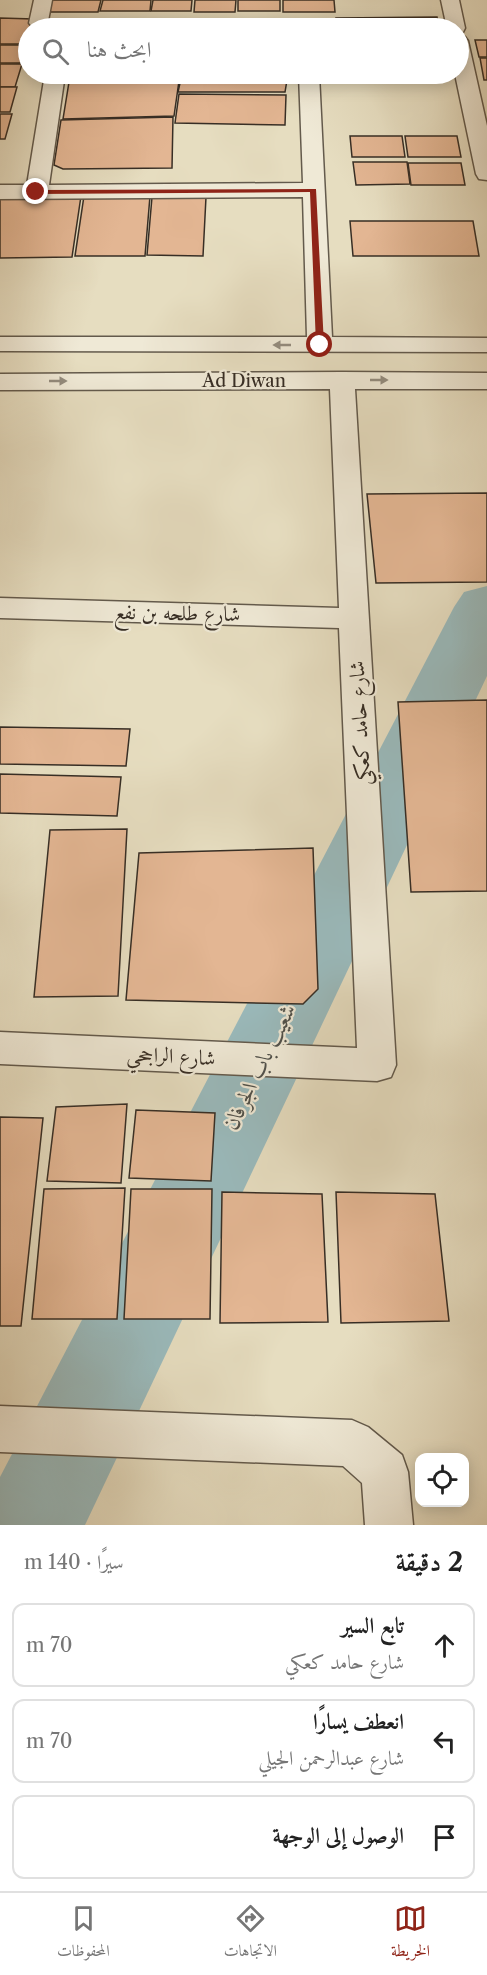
<!DOCTYPE html>
<html lang="ar">
<head>
<meta charset="utf-8">
<style>
	body { margin:0; font-family:"Libre Caslon Text",Amiri,serif; background:#f2f2f2; color:#222; direction:rtl }
	.controls { position:absolute; right:18px; bottom:18px; display:grid; overflow:hidden; border-radius:12px; box-shadow:0 3px 15px #0003 }
	.controls button { width:54px; height:54px; display:grid; place-items:center; padding:0; border:0; border-bottom:2px solid #e0e0e0; background:#fff; color:#222; font:30px sans-serif }
	.stop { position:absolute; width:18px; height:18px; margin:-14px; border:4px solid #8f2418; border-radius:50%; background:#fff }
	.stop.end { background:#8f2418; border-color:#fff; box-shadow:0 2px 6px #0008 }
	.list { margin:0; padding:0; list-style:none }
	h2 { display:flex; justify-content:space-between; align-items:center; height:78px; margin:0; padding:0 24px; font-size:26px }
	h2 small { font-size:20px; font-weight:400; color:#767676 }
	.list li { display:grid; grid-template-columns:39px 1fr auto; gap:18px; align-items:center; box-sizing:border-box; height:84px; margin:0 12px 12px; padding:0 12px; border:2px solid #e0e0e0; border-radius:12px }
	.list b { display:block; font-size:22px; white-space:nowrap }
	.list p { margin:0; font-size:20px; white-space:nowrap; color:#767676 }
	.list em { font-size:20px; font-style:normal; color:#767676 }
	.icon { flex:none; width:33px; height:33px; fill:none; stroke:currentColor; stroke-width:2; stroke-linecap:round; stroke-linejoin:round }
	.map { position:relative; flex:none; width:487px; height:1525px; overflow:hidden; direction:ltr }
	.search { position:absolute; background:#fff; box-shadow:0 3px 15px #0003; left:18px; right:18px; top:18px; height:66px; display:flex; align-items:center; gap:15px; box-sizing:border-box; padding:0 21px; border-radius:33px; color:#767676; font-size:22px }
	.sheet { height:366px; background:#fff }
	nav { display:flex; justify-content:space-around; align-items:center; box-sizing:border-box; height:84px; border-top:2px solid #e0e0e0; background:#fff; font-size:16px; color:#767676 }
	nav a { display:grid; justify-items:center; gap:3px }
	nav .on { color:#8f2418 }
	.map>svg:first-child { display:block }
	.lines { fill:none; stroke-linecap:round; stroke-linejoin:round }
	.river { fill:#9ababc; fill-rule:evenodd }
	.building { fill:#e3b693; stroke:#372e25; stroke-width:1.5 }
	.minor-casing { stroke:#635a4c; stroke-width:3 }
	.minor { fill:#efe9d6; fill-rule:evenodd }
	.oneway { fill:#938c7e }
	.route { fill:#8f2418 }
	.labels { text-anchor:middle; stroke-width:4.5; stroke-linejoin:round; paint-order:stroke }
	.far-street-label { font-size:18px; fill:#372e25; stroke:#efe9d6 }
	.street-label { font-size:21px; fill:#372e25; stroke:#efe9d6 }
	.water-label { font-size:22px; font-style:italic; fill:#50514b; stroke:#efe9d6 }
</style>
</head>
<body>
<div class="map">
<svg width="487" height="1525" viewBox="0 0 487 1525">
	<rect width="100%" height="100%" fill="#e6ddc0"/>
	<filter id="stains"><feTurbulence type="fractalNoise" baseFrequency=".00333" numOctaves="4"/><feColorMatrix values="0 0 0 0 .2 0 0 0 0 .09 0 0 0 0 .02 0 0 0 .5 -.17"/></filter>
	<radialGradient id="worn" r=".72"><stop offset=".6" stop-color="#630" stop-opacity="0"/><stop offset="1" stop-color="#630" stop-opacity=".3"/></radialGradient>
	<g class="lines">
		<!-- river -->
		<path class="river" d="M487,586V676L85,1525H0V1477L454,607L464,592Z"/>
	</g>
	<!-- building -->
	<g class="building">
		<path d="M51,0H101L98,12H48Z"/>
		<path d="M103,0H151L150,11H100Z"/>
		<path d="M153,0H192L191,11H151Z"/>
		<path d="M195,0H236L235,12H194Z"/>
		<rect x="238" y="0" width="42" height="11"/>
		<path d="M283,0H334L335,12H283Z"/>
		<path d="M437,17L439,28H337L336,18Z"/>
		<path d="M0,18L33,19L25,44H0Z"/>
		<path d="M475,40H487V57H479Z"/>
		<path d="M0,45H25L21,63H0Z"/>
		<path d="M480,58H487V80H484Z"/>
		<path d="M0,64H22L15,87H0Z"/>
		<path d="M180,74L174,116L63,119L70,76Z"/>
		<path d="M182,74H288L285,92H178Z"/>
		<path d="M0,87H17L10,112H0Z"/>
		<path d="M179,94L286,95L285,125L175,123Z"/>
		<path d="M0,114H12L5,139H0Z"/>
		<path d="M173,117L172,168L63,169L54,165L61,120Z"/>
		<path d="M350,136H402L405,157H352Z"/>
		<path d="M405,136H457L461,157H408Z"/>
		<path d="M353,162H407L410,184L356,185Z"/>
		<path d="M408,163H461L465,185H411Z"/>
		<path d="M81,196L72,257L0,258V197Z"/>
		<path d="M84,196H150L145,256H75Z"/>
		<path d="M152,197H206L203,256L147,255Z"/>
		<path d="M350,221H473L479,256H353Z"/>
		<path d="M487,493V582L376,583L367,494Z"/>
		<path d="M487,700V891L411,892L398,702Z"/>
		<path d="M0,727L130,729L126,766L0,764Z"/>
		<path d="M0,774L121,777L117,816L0,813Z"/>
		<path d="M127,829L118,996L34,997L50,830Z"/>
		<path d="M313,848L318,989L303,1004L126,1000L139,853Z"/>
		<path d="M127,1104L121,1183L47,1181L56,1107Z"/>
		<path d="M136,1110L215,1113L211,1181L129,1178Z"/>
		<path d="M0,1117L43,1118L21,1326H0Z"/>
		<path d="M125,1188L117,1319H32L44,1189Z"/>
		<path d="M131,1189H212L210,1319H124Z"/>
		<path d="M222,1192L322,1194L328,1322L220,1323Z"/>
		<path d="M336,1192L435,1194L449,1321L341,1323Z"/>
	</g>
	<g class="lines">
		<defs>
			<g id="minor">
				<path d="M34,0H52L48,21L271,20L303,24L305,28H33L29,23Z"/>
				<path d="M441,0H459L465,28L463,32L458,33V28H447Z"/>
				<path d="M458,35L465,37L468,41L487,126V180L479,179L476,174L455,74H458Z"/>
				<path d="M45,74H65L49,185L303,183L299,74H319L332,337L487,338V352L0,351V337H307L303,197L0,199V185H27Z"/>
				<path d="M342,372L487,373V389H355L396,1065L391,1077L377,1081L0,1064V1032L357,1048L339,628L0,618V598L339,608L330,389L0,390V374Z"/>
				<path d="M0,1406L352,1420L368,1427L402,1455L408,1472L413,1525H365L362,1483L343,1466L0,1452Z"/>
			</g>
		</defs>
		<!-- minor casing -->
		<use href="#minor" class="minor-casing"/>
		<!-- minor -->
		<use href="#minor" class="minor"/>
	</g>
	<!-- one-way arrows -->
	<defs><path id="oneway-solid" d="M-6-.8H1V-3.2L6.5 0L1 3.2V.8H-6Z" transform="scale(1.5)"/></defs>
	<g class="oneway">
		<use href="#oneway-solid" transform="translate(282 345) rotate(-180)"/>
		<use href="#oneway-solid" transform="translate(379 380)"/>
		<use href="#oneway-solid" transform="translate(58 381)"/>
	</g>
	<!-- route -->
	<path class="route" d="M316,189L324,345L320,347L316,345L310,192L36,194L33,192L36,190Z"/>
	<g class="labels">
		<!-- far-street labels -->
		<g class="far-street-label">
			<text x="244" y="387">Ad Diwan</text>
		</g>
		<!-- street labels -->
		<g class="street-label">
			<text transform="translate(177 613) rotate(1)" y="7">شارع طلحه بن نفع</text>
			<text transform="translate(360 723) rotate(-93)" y="7">شارع حامد كعكي</text>
			<text transform="translate(171 1056) rotate(3)" y="7">شارع الراجحي</text>
		</g>
		<!-- water labels -->
		<g class="water-label">
			<text transform="translate(259 1066) rotate(-64)" y="8">شعيب باب الجرفان</text>
		</g>
	</g>
	<rect width="100%" height="100%" filter="url(#stains)"/>
	<rect width="100%" height="100%" fill="url(#worn)"/>
</svg>
<div class="controls">
<button><svg class="icon" aria-label="locate" viewBox="0 0 24 24"><circle cx="12" cy="12" r="6"/><path d="M12 2v4M12 18v4M2 12h4M18 12h4"/></svg></button>
</div>
<div class="stop" style="left:320px;top:345px"></div>
<div class="stop end" style="left:36px;top:192px"></div>
<div class="search"><svg class="icon" aria-label="search" viewBox="0 0 24 24"><circle cx="10" cy="10" r="6"/><path d="M15 15l6 6"/></svg>ابحث هنا</div>
</div>
<section class="sheet">
<h2>2 دقيقة<small>سيرًا · 140 m</small></h2>
<ul class="list">
<li><svg class="icon" aria-label="ahead" viewBox="0 0 24 24"><path d="M12 20V5M6 11l6-6 6 6"/></svg><div><b>تابع السير</b><p>شارع حامد كعكي</p></div><em>70 m</em></li>
<li><svg class="icon" aria-label="left" viewBox="0 0 24 24"><path d="M17 20v-9H6M10 6l-5 5 5 5"/></svg><div><b>انعطف يسارًا</b><p>شارع عبدالرحمن الجيلي</p></div><em>70 m</em></li>
<li><svg class="icon" aria-label="arrive" viewBox="0 0 24 24"><path d="M6 21V4h12l-3 4 3 4H6"/></svg><div><b>الوصول إلى الوجهة</b></div></li>
</ul>
</section>
<nav>
<a class="on"><svg class="icon" aria-label="map" viewBox="0 0 24 24"><path d="M3 6l6-2 6 2 6-2v14l-6 2-6-2-6 2zM9 4v14M15 6v14"/></svg>الخريطة</a>
<a><svg class="icon" aria-label="directions" viewBox="0 0 24 24"><path d="M12 3l9 9-9 9-9-9zM9 14v-3h6M13 9l2 2-2 2"/></svg>الاتجاهات</a>
<a><svg class="icon" aria-label="saved" viewBox="0 0 24 24"><path d="M7 4h10v16l-5-4-5 4z"/></svg>المحفوظات</a>
</nav>
</body>
</html>
